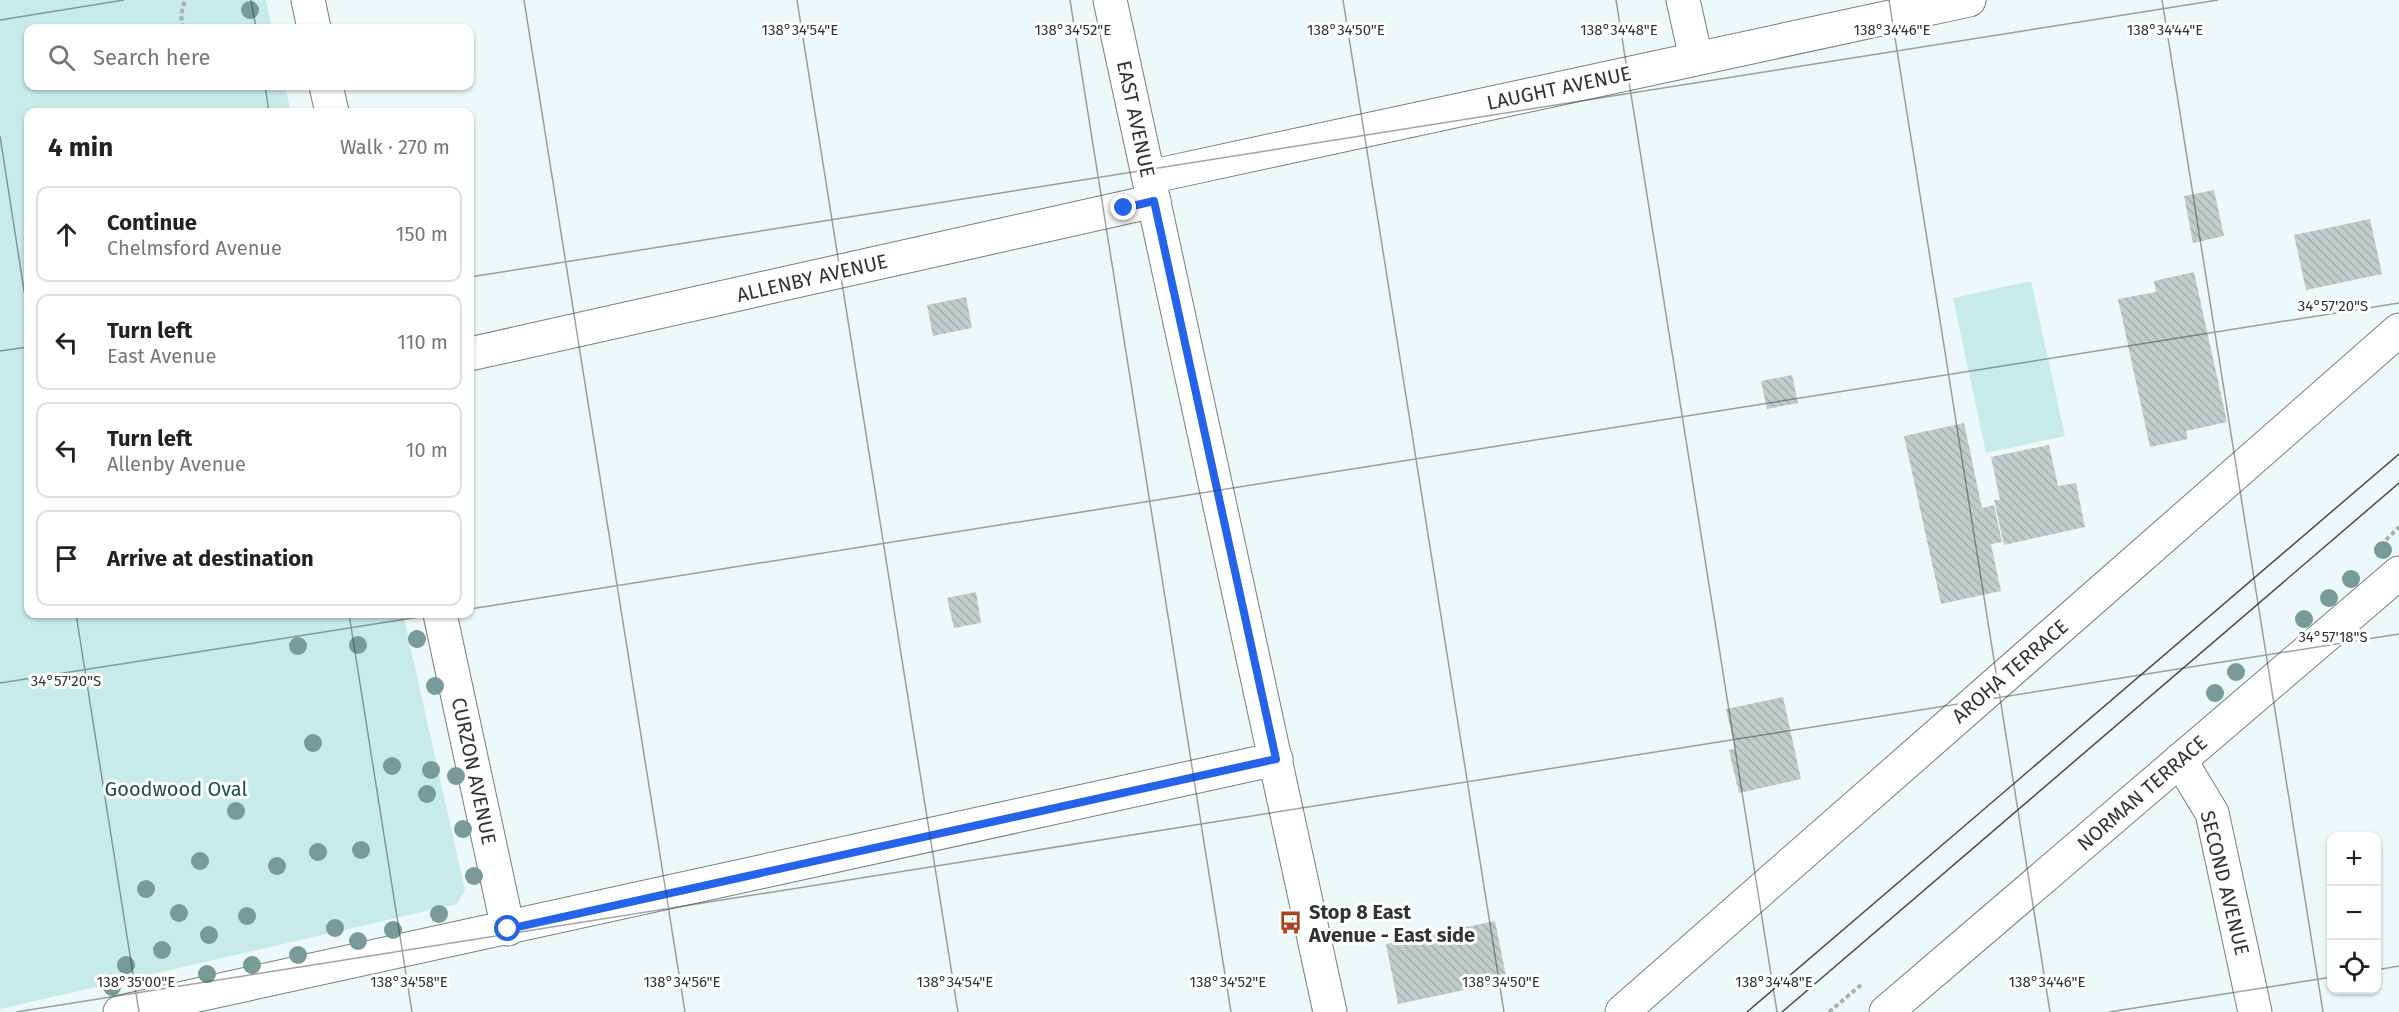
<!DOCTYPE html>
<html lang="en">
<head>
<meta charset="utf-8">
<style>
	body { margin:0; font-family:"Fira Sans",sans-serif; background:#f2f2f2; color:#222 }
	.controls { position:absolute; right:18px; bottom:18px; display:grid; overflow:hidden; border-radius:12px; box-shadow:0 2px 4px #0004 }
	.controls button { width:54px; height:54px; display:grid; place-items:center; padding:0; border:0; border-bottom:2px solid #e0e0e0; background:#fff; color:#222; font:30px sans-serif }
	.stop { position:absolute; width:18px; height:18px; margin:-14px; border:4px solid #2563eb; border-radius:50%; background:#fff }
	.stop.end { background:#2563eb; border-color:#fff; box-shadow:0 2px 6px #0008 }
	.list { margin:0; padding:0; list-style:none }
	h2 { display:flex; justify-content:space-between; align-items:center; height:78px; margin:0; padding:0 24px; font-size:26px }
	h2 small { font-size:20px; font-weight:400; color:#767676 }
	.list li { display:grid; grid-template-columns:39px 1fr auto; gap:18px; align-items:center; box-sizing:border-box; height:96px; margin:0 12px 12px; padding:0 12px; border:2px solid #e0e0e0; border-radius:12px }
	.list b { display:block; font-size:22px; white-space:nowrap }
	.list p { margin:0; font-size:20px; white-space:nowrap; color:#767676 }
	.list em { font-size:20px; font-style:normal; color:#767676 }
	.icon { flex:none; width:33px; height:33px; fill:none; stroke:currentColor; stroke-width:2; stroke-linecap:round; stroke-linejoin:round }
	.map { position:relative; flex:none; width:2399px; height:1012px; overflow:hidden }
	.search { position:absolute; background:#fff; box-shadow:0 2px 4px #0004; left:24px; top:24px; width:450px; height:66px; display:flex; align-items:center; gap:15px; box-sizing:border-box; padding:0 21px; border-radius:12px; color:#767676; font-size:22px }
	.panel { position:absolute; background:#fff; box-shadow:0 2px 4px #0004; left:24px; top:108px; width:450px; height:510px; border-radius:12px }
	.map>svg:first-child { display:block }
	.green { fill:#c7ebe8 }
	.building { fill:url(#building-back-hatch) }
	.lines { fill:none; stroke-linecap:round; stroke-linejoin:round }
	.minor-casing { stroke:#747f7e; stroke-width:35 }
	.path { stroke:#a7b2b1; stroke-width:4; stroke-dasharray:4.5 3; stroke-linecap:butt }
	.minor { stroke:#fff; stroke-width:33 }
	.tram { stroke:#464c4b; stroke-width:1.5 }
	.tree { fill:#789a98 }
	.route { stroke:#2563eb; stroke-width:8 }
	.ticks { fill:none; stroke:#2f3433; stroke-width:1.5; stroke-opacity:0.45 }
	.labels { text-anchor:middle; stroke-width:6; stroke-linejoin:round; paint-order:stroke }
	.street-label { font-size:20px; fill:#2f3433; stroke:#fff }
	.park-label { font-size:20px; fill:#1a4c49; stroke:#fff }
	.poi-label { font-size:20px; font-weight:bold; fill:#2f3433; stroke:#fff; text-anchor:start }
	.ticks-label { font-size:15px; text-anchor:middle; fill:#2f3433; stroke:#fff; stroke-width:6; stroke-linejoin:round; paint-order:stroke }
</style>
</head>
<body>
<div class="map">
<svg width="2399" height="1012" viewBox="0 0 2399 1012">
	<defs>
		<pattern id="building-back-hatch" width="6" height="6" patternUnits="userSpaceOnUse" patternTransform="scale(1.5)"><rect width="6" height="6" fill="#c0cdcb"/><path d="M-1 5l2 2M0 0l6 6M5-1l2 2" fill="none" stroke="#a5b1af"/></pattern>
	</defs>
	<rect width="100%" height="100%" fill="#ecf9f8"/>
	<!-- green -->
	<g class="green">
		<path d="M0,0H266L272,28H28V86H285L291,112H28V614H403L465,890L457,904L0,1009Z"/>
		<path d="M2031,281L2065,436L1986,453L1953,298Z"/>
	</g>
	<!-- building -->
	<g class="building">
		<path d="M2214,190L2224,236L2193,243L2184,196Z"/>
		<path d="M2370,219L2382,274L2306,290L2294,235Z"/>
		<path d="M2194,272L2227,422L2186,431L2188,439L2150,447L2118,299L2156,292L2154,281Z"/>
		<path d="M966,297L972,328L933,336L927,305Z"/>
		<path d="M1792,375L1798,403L1767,409L1761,381Z"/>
		<path d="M1964,423L1982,508L1994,505L2002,542L1991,544L2001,591L1941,604L1904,436Z"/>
		<path d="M2049,445L2058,486L2076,483L2085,527L2004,545L1994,500H2000L1991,457Z"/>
		<path d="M976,592L981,623L954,628L947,598Z"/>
		<path d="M1783,697L1801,779L1739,793L1729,750L1735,749L1726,709Z"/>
		<path d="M1495,921L1507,981L1398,1004L1386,944Z"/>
	</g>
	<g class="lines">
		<defs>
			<g id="minor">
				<path d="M308,0L314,28"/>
				<path d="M1110,0L1330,1012"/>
				<path d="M1683,0L1696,58"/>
				<path d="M326,86L332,112"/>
				<path d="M1149,177L1969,0"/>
				<path d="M470,354L1154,201"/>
				<path d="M440,614L508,929"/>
				<path d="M2180,760L2212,813L2255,1012"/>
				<path d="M120,1012L1276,759"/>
				<path d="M1622,1012L2399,330"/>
				<path d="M1886,1012L2399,573"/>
			</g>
		</defs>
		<!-- minor casing -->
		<use href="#minor" class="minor-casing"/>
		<!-- path -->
		<g class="path">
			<path d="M183,28L181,15L185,0"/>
			<path d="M2386,540L2399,527"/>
			<path d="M1829,1012L1861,985"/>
		</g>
		<!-- minor -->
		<use href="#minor" class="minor"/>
		<!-- tram -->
		<g class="tram">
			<path d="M1747,1012L2399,454"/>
			<path d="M1782,1012L2399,483"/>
		</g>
	</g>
	<!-- trees -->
	<g class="tree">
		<circle cx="250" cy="10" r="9"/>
		<circle cx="2383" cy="550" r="9"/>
		<circle cx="2351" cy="579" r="9"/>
		<circle cx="2329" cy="598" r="9"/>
		<circle cx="2304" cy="619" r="9"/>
		<circle cx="417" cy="639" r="9"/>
		<circle cx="358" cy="645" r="9"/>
		<circle cx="298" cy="646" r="9"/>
		<circle cx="2236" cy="672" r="9"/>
		<circle cx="435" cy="686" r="9"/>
		<circle cx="2215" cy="693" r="9"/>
		<circle cx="313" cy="743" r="9"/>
		<circle cx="392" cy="766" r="9"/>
		<circle cx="431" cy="770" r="9"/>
		<circle cx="456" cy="776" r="9"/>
		<circle cx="427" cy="794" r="9"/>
		<circle cx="236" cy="811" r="9"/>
		<circle cx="463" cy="829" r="9"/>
		<circle cx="361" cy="850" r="9"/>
		<circle cx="318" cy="852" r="9"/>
		<circle cx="200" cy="861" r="9"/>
		<circle cx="277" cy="866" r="9"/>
		<circle cx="474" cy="876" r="9"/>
		<circle cx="146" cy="889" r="9"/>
		<circle cx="179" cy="913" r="9"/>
		<circle cx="439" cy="914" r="9"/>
		<circle cx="247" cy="916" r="9"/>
		<circle cx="335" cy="928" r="9"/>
		<circle cx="393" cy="930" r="9"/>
		<circle cx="209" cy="935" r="9"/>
		<circle cx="358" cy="941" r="9"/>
		<circle cx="162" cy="950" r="9"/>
		<circle cx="298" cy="955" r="9"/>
		<circle cx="126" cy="965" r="9"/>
		<circle cx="252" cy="965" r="9"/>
		<circle cx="207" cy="974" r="9"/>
		<circle cx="112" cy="987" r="9"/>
	</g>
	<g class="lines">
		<!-- route -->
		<path class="route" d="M508,929L1276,759L1154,201L1124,208"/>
	</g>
	<!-- ticks -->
	<path class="ticks" d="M251,0L256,28M524,0L685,1012M797,0L958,1012M1070,0L1231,1012M1343,0L1504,1012M1616,0L1777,1012M1889,0L2050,1012M2162,0L2323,1012M0,20L124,0M265,86L269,112M0,136L28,316M470,277L2218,0M0,351L28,347M470,609L2399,303M76,614L139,1012M349,614L412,1012M0,683L438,614M2376,970L2399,966M16,1012L2399,634M2109,1012L2332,977"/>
	<!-- icons -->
	<defs>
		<symbol id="bus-bare" viewBox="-9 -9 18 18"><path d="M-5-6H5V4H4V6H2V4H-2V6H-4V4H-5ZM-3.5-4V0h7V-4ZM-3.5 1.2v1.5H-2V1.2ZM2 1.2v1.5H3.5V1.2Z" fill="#a9431c" stroke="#fff" stroke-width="2.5" paint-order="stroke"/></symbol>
	</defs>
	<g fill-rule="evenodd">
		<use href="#bus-bare" x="1274" y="906" width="33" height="33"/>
	</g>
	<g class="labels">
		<!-- street labels -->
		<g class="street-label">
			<text transform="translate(1559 88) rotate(-12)" y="7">LAUGHT AVENUE</text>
			<text transform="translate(1136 119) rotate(78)" y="7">EAST AVENUE</text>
			<text transform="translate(812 278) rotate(-13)" y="7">ALLENBY AVENUE</text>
			<text transform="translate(2010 671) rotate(-41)" y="7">AROHA TERRACE</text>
			<text transform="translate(474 771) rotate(78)" y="7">CURZON AVENUE</text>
			<text transform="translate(2142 793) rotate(-41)" y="7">NORMAN TERRACE</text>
			<text transform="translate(2225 883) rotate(76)" y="7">SECOND AVENUE</text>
		</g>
		<!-- park labels -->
		<g class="park-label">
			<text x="176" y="796">Goodwood Oval</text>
		</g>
		<!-- poi labels -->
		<g class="poi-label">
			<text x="1309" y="919">Stop 8 East<tspan x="1309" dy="23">Avenue - East side</tspan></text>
		</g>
	</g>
	<g class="ticks-label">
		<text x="800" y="35">138°34'54"E</text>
		<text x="1073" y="35">138°34'52"E</text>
		<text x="1346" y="35">138°34'50"E</text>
		<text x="1619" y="35">138°34'48"E</text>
		<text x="1892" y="35">138°34'46"E</text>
		<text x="2165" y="35">138°34'44"E</text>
		<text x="2333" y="311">34°57'20"S</text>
		<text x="2333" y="642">34°57'18"S</text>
		<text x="66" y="686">34°57'20"S</text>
		<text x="136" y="987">138°35'00"E</text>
		<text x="409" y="987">138°34'58"E</text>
		<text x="682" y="987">138°34'56"E</text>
		<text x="955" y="987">138°34'54"E</text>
		<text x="1228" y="987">138°34'52"E</text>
		<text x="1501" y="987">138°34'50"E</text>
		<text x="1774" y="987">138°34'48"E</text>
		<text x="2047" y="987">138°34'46"E</text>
	</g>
</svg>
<div class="controls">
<button>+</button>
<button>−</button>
<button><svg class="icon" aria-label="locate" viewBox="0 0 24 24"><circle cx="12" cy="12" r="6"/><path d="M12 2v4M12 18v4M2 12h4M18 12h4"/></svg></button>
</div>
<div class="stop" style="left:508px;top:929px"></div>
<div class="stop end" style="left:1124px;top:208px"></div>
<div class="search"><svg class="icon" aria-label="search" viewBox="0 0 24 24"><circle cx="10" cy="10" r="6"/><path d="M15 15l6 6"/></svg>Search here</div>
<section class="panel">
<h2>4 min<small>Walk · 270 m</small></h2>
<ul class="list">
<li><svg class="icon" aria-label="ahead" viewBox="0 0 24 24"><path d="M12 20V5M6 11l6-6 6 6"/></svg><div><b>Continue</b><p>Chelmsford Avenue</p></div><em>150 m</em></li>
<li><svg class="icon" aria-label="left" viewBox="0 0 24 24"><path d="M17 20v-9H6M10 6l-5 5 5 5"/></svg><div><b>Turn left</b><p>East Avenue</p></div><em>110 m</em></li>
<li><svg class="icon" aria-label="left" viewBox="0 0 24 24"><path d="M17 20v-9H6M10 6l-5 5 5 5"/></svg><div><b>Turn left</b><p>Allenby Avenue</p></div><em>10 m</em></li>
<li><svg class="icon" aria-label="arrive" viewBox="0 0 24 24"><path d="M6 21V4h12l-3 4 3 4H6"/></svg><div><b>Arrive at destination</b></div></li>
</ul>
</section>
</div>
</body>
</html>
